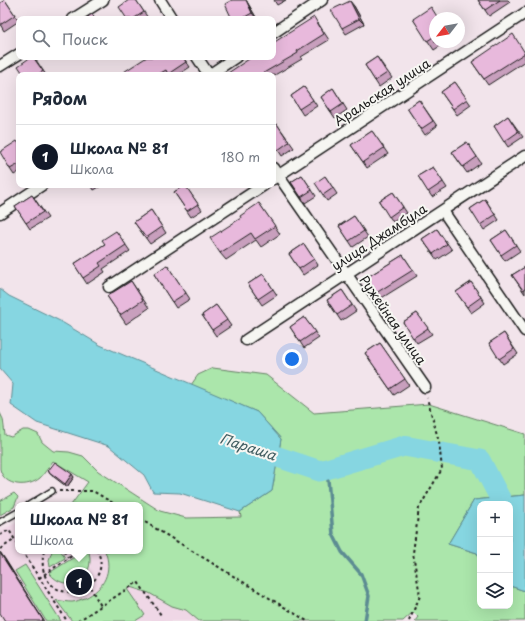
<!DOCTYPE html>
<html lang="ru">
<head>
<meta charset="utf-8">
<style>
	body { margin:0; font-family:"Playpen Sans",sans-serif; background:#f6f6f7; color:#1f2937 }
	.controls { position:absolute; right:12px; bottom:12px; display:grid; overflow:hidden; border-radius:8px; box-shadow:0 4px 16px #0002 }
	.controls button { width:36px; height:36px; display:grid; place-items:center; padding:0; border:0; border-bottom:1px solid #e0e1e3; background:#fff; color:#1f2937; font:20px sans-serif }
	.compass { position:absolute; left:429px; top:12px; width:36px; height:36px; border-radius:50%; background:#fff; box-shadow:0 4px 16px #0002; rotate:239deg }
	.you { position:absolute; left:292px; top:359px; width:14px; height:14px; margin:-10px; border:3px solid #fff; border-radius:50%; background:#1a73e8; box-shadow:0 0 0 6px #1a73e833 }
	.badge { display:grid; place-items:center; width:26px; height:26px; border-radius:50%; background:#111827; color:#fff; font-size:13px; font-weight:700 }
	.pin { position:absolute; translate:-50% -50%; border:2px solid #fff; box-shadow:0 1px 4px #0006 }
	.popup { position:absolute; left:15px; top:502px; width:128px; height:52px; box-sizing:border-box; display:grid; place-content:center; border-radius:8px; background:#fff; filter:drop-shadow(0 1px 3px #0005); font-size:13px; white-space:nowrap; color:#747a83 }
	.popup b { font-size:15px; color:#1f2937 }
	.popup::after { content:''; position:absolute; left:50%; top:100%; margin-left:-8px; border:8px solid transparent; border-top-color:#fff }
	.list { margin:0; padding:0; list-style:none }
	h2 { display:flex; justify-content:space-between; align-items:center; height:52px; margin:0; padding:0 16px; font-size:17px }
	h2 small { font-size:13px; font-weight:400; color:#747a83 }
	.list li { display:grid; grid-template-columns:26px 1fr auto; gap:12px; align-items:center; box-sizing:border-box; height:64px; padding:0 16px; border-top:1px solid #e0e1e3 }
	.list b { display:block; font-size:15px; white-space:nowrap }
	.list p { margin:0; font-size:13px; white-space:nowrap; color:#747a83 }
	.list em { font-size:13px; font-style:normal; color:#747a83 }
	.icon { flex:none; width:22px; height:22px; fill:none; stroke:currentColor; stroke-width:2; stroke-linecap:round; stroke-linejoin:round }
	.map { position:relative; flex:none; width:525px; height:621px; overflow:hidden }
	.search { position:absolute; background:#fff; box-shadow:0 4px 16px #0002; left:16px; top:16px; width:260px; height:44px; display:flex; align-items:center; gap:10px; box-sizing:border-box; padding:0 14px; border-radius:8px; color:#747a83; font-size:15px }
	.panel { position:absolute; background:#fff; box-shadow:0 4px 16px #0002; left:16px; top:72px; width:260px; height:116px; border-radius:8px }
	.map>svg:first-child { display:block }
	.built { fill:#efd7e6 }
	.green { fill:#abe6ab; stroke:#648164 }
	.water { fill:#86d6e1; stroke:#5c8c92 }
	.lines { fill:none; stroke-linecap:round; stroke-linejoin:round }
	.stream { stroke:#5c8c92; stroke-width:3.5 }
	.river { stroke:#86d6e1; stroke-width:21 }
	.lane-casing { stroke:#1c1c1c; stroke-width:8 }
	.street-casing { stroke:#1c1c1c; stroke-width:13 }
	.path { stroke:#1c1c1c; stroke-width:2; stroke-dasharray:3 3; stroke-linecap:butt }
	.lane { stroke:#f6f6f2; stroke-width:5 }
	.street { stroke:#f6f6f2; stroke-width:10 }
	.wall { fill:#c89fbd; stroke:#1c1c1c }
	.shaded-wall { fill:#a2829a; stroke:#1c1c1c }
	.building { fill:#e8b9dc; stroke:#1c1c1c }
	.labels { text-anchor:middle; stroke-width:4; stroke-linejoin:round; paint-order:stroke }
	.street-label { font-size:13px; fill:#1c1c1c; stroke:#f6f6f2 }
	.water-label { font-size:14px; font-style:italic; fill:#415d61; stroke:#f6f6f2 }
</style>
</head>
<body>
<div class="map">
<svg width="525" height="621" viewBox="0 0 525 621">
	<rect width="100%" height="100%" fill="#f2e4eb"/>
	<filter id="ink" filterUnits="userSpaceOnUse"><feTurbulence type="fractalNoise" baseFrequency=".025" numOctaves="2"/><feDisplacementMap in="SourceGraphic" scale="8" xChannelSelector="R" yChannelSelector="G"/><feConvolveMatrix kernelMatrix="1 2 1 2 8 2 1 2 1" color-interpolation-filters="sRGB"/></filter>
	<g filter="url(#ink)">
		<!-- built -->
		<path class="built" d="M18,522V551H113L216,621H0V531Z"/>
		<!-- green -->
		<g class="green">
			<path d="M213,368L266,375L314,413L429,404L525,434V495L474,500L448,544L477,553L480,558V606H510V586L525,591V621H415L418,617L413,612L403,621H199L186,610L172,606L149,593L130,587L127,589L145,615L135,621H72L56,600C62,601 67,602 72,602C76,602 81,599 85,598C104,589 113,571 105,551H140V505H71L88,482L53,461C49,466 45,473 40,478C28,488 4,487 0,469C0,453 0,430 0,413L3,419L5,435L11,437L23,430H29L38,434L42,442L53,451L69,452L83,456L98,471L160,511L186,518L241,517L240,512L272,491L281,439L257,412L191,385L198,375Z"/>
			<path d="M14,493L18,497L14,507L0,515V501Z"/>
			<path d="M52,551H61L65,558L50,567L49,560Z"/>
			<path d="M84,551L89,552C96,579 67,595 49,573Z"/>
			<path d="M25,565L61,621H46L15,571Z"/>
		</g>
		<!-- water -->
		<g class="water">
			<path d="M0,289L9,296L60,321L100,345L257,412L281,439L272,491L240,512L180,493L153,492L144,475L109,446L37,423L11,405L13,384L0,369Z"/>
			<path d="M525,495V591L510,586V504H480V558L477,553L448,544L474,500Z"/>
		</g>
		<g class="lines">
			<!-- stream -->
			<path class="stream" d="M327,469L333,534L342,552L361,574L369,596L365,621"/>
			<!-- river -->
			<path class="river" d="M251,448L320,471L404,446L480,460L503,504"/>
			<defs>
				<g id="lane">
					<path d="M29,505L52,491"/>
					<path d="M0,522L18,512"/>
				</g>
				<g id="street">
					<path d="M160,0L172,19"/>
					<path d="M73,19L103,0"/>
					<path d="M273,33L322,0"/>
					<path d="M197,57L209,75"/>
					<path d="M0,66L19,54"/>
					<path d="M209,75L236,57"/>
					<path d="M273,168L425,387"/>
					<path d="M273,179L525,13"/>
					<path d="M443,211L525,331"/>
					<path d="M0,213L42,185"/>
					<path d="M109,287L264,185"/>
					<path d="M246,340L525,156"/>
				</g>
			</defs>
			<!-- lane casing -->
			<use href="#lane" class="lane-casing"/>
			<!-- street casing -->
			<use href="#street" class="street-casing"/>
			<!-- path -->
			<g class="path">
				<path d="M59,491H93L116,505"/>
				<path d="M140,519L307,621"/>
				<path d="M0,535L9,530L18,545"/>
				<path d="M0,549L14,540"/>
				<path d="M22,551L67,621"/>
				<path d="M44,551C42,559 42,570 46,578C67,611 114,579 97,551"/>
				<path d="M64,551L68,558"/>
				<path d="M39,578L79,551"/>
				<path d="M90,587L101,606"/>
				<path d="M78,621L138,582L161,615"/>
				<path d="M409,621L420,596L413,553L419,508L442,469L439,442L427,398"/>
			</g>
			<!-- lane -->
			<use href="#lane" class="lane"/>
			<!-- street -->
			<use href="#street" class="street"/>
		</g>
		<!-- wall -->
		<g class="wall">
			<path d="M5,0L19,21L4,31L0,24Z"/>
			<path d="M136,0L148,18L146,19H127Z"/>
			<path d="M246,0L257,19H232Z"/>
			<path d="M274,0H286L277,5Z"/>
			<path d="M478,0H508L510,2L489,16Z"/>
			<path d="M354,6L364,24L346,34L342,28Z"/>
			<path d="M435,18V42H446L434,50L413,19Z"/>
			<path d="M318,23L329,40L301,57L302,59L273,76V75H225Z"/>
			<path d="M525,52V61L488,85L472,62Z"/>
			<path d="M34,57L46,75H24Z"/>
			<path d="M183,57L190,67L178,75H119Z"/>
			<path d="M377,57L392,78L379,87L365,65Z"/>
			<path d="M455,82L471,105L457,115L441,92Z"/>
			<path d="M304,87L317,106L303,115L291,96Z"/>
			<path d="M333,88L347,110L335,118L321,97Z"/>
			<path d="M419,100L437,126L425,135L407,108Z"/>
			<path d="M508,116L523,137L508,147L494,126Z"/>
			<path d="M277,124L294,148L282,156L273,142Z"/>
			<path d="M372,131L388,154L367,168L351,145Z"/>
			<path d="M467,142L481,163L467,173L452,152Z"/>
			<path d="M19,144V172L14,175L10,169Z"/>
			<path d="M433,167L447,188L432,197L418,176Z"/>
			<path d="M302,175L316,196L305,203L291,182Z"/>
			<path d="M325,176L337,194L327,201L323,195Z"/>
			<path d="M91,185H103L94,190Z"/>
			<path d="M185,185L202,210L191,217L174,192Z"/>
			<path d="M393,192L407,213L393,222L379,201Z"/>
			<path d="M32,195L48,218L30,229L15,206Z"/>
			<path d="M485,199L499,220L484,230L470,209Z"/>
			<path d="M259,203L280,234L261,247L256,240L226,260L220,253L241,218Z"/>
			<path d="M151,210L166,233L150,244L134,222Z"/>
			<path d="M354,216L368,237L353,247L339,226Z"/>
			<path d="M437,229L452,250L437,260L422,239Z"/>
			<path d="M506,230L520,251L505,261L491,240Z"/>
			<path d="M116,231L130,251L103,269L105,272L87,284L74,264L105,244Z"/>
			<path d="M304,244L318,265L303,275L289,254Z"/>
			<path d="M403,255L417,276L380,299L366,278Z"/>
			<path d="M167,265L190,299L176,308L154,274Z"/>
			<path d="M525,267V294L512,275Z"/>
			<path d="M263,274L277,295L262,305L248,284Z"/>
			<path d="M131,281L149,308L126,324L107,296Z"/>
			<path d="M471,282L485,303L471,313L456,292Z"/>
			<path d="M342,290L356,311L341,321L327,300Z"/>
			<path d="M216,305L231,326L216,336L202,315Z"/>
			<path d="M417,313L432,334L417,343L403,322Z"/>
			<path d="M304,317L319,338L304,348L290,327Z"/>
			<path d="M504,333L518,354L503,364L489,343Z"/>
			<path d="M380,343L409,385L394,395L365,353Z"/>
			<path d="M48,471L74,477L67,487L50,474Z"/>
		</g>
		<!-- shaded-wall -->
		<g class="shaded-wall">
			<path d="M246,0L257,19L252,13Z"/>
			<path d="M350,1L354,6L364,24L359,19Z"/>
			<path d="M72,474L74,477L67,487L65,484Z"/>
			<path d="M0,552L5,559L44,621L43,620Z"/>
		</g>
		<!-- building -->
		<g class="building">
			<path d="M5,0L15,15L0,25V3Z"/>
			<path d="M129,0H136L144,12L133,19H127L119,7Z"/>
			<path d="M232,0H246L252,13L241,19H232L225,4Z"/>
			<path d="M478,0H500L485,10Z"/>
			<path d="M350,1L359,19L342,28L331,10Z"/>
			<path d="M431,7L438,18H435V36L427,41L413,19Z"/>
			<path d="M92,14L95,19H85Z"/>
			<path d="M314,17L324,34L297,51L298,53L260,75H225L252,57H273V43Z"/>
			<path d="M513,34L525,53L484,79L472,62Z"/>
			<path d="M31,57H33L43,71L37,75H24L18,66Z"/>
			<path d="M147,57H183L186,62L168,74L166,70L157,75H119Z"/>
			<path d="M377,57L387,73L375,81L365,65Z"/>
			<path d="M455,82L467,99L453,109L441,92Z"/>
			<path d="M304,87L313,100L299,109L291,96Z"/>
			<path d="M333,88L343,104L331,112L321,97Z"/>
			<path d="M419,100L433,121L421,129L407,108Z"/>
			<path d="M508,116L518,132L504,142L494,126Z"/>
			<path d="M277,124L289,142L278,150L273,142V127Z"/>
			<path d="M372,131L384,148L363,162L351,145Z"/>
			<path d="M17,141L19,144V164L10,169L0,152Z"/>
			<path d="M467,142L477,157L463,167L452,152Z"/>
			<path d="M433,167L443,182L428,192L418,176Z"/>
			<path d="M302,175L312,190L301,197L291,182Z"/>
			<path d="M325,176L333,188L323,195L315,183Z"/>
			<path d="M185,185L198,204L187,211L174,192Z"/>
			<path d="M393,192L403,207L389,217L379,201Z"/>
			<path d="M32,195L43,212L26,223L15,206Z"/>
			<path d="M485,199L495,215L480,225L470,209Z"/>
			<path d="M259,203L275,226L255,239L251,233L220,253L210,238L241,218L240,216Z"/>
			<path d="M151,210L162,227L146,238L134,222Z"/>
			<path d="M354,216L364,231L349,241L339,226Z"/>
			<path d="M437,229L447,244L433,254L422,239Z"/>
			<path d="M506,230L516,245L501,255L491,240Z"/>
			<path d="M116,231L126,245L99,263L101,266L83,278L74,264L105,244L102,240Z"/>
			<path d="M304,244L314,259L299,269L289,254Z"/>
			<path d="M403,255L413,270L376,293L366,278Z"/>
			<path d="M167,265L186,293L172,302L154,274Z"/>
			<path d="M525,267V289L523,290L512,275Z"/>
			<path d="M263,274L273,289L258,299L248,284Z"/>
			<path d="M131,281L143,300L120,315L107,296Z"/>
			<path d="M471,282L481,297L467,307L456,292Z"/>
			<path d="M342,290L352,305L337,315L327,300Z"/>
			<path d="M216,305L227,320L212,330L202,315Z"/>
			<path d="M417,313L428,328L413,338L403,322Z"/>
			<path d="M304,317L315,332L300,342L290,327Z"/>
			<path d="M504,333L514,349L499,359L489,343Z"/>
			<path d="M380,343L405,379L390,389L365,353Z"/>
			<path d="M55,462L72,474L65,484L48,471Z"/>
			<path d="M0,553L43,620L42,621H5L0,613Z"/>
		</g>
	</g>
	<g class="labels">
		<!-- street labels -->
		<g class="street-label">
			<text transform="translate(382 92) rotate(-33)" y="5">Аральская улица</text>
			<text transform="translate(379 237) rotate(-33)" y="5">улица Джамбула</text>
			<text transform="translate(393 320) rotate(55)" y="5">Ружейная улица</text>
		</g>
		<!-- water labels -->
		<g class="water-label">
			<text transform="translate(248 447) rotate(18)" y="5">Параша</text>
		</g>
	</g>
</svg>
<div class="controls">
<button>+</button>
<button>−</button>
<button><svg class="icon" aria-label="layers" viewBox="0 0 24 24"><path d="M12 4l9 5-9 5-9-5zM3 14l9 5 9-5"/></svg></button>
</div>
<svg class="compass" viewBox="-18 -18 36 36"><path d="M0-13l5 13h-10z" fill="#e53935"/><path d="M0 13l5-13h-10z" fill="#747a83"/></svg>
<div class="you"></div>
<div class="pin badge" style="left:79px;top:582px">1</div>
<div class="popup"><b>Школа № 81</b>Школа</div>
<div class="search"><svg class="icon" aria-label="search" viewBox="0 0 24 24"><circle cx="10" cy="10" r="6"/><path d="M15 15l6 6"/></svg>Поиск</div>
<section class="panel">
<h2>Рядом<small></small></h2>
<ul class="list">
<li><span class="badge">1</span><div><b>Школа № 81</b><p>Школа</p></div><em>180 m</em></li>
</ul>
</section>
</div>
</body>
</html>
